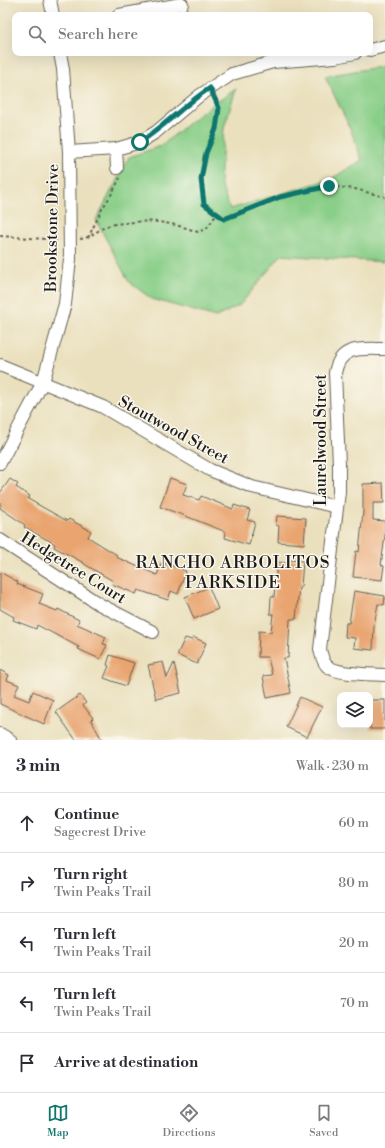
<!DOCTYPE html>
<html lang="en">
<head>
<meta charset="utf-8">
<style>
	body { margin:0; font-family:"Libre Bodoni",serif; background:#f2f2f3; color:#2b2b33 }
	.controls { position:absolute; right:12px; bottom:12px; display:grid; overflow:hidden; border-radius:8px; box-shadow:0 4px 16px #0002 }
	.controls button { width:36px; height:36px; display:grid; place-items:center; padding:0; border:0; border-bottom:1px solid #e1e1e2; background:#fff; color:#2b2b33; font:20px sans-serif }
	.stop { position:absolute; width:12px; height:12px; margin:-9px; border:3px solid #0f766e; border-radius:50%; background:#fff }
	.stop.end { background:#0f766e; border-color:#fff; box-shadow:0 1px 4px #0008 }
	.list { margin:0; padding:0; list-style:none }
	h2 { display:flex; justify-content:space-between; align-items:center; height:52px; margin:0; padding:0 16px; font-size:17px }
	h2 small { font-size:13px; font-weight:400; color:#7c7c81 }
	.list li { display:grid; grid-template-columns:26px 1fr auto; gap:12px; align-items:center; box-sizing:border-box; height:60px; padding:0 16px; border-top:1px solid #e1e1e2 }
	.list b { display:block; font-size:15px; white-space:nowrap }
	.list p { margin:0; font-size:13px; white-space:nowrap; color:#7c7c81 }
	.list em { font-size:13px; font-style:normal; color:#7c7c81 }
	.icon { flex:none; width:22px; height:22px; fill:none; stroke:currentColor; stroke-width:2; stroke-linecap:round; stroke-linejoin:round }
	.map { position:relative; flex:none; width:385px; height:740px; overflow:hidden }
	.search { position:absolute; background:#fff; box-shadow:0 4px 16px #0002; left:12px; right:12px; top:12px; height:44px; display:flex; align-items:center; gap:10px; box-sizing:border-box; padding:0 14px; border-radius:8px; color:#7c7c81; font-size:15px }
	.sheet { height:352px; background:#fff }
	nav { display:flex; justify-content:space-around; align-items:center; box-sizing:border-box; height:56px; border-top:1px solid #e1e1e2; background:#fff; font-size:11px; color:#7c7c81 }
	nav a { display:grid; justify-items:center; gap:2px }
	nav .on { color:#0f766e }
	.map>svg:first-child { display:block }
	.green { fill:#8acf89; stroke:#537652 }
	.building { fill:#e9a470 }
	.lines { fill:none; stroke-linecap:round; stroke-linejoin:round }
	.street-casing { stroke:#646154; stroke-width:14 }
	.path { stroke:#646154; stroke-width:2; stroke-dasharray:3 3; stroke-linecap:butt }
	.street { stroke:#fff; stroke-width:12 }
	.route { stroke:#0f766e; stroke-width:5 }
	.labels { text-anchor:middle; stroke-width:3; stroke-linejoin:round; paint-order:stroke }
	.street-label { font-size:16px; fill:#1c1c1c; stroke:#fbf7ec }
	.neighbourhood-label { font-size:17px; letter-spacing:1px; fill:#1c1c1c; stroke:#fbf7ec }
</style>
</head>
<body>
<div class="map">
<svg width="385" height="740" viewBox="0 0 385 740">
	<rect width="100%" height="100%" fill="#fbf7ec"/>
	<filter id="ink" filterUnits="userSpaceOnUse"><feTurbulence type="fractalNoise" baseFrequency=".025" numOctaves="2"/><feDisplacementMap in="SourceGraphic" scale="8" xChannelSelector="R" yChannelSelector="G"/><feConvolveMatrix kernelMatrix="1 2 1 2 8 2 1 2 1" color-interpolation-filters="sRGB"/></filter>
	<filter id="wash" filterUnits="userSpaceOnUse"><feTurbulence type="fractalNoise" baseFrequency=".012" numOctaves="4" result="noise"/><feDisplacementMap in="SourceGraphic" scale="16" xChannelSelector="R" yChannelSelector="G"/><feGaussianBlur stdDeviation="0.9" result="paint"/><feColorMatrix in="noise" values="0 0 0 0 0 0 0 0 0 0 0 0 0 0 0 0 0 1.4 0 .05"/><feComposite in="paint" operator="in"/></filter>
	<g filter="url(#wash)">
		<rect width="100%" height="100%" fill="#eae0bd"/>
		<!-- green -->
		<path class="green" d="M385,66V262L281,255L240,305L216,317L152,299L129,282L96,220L129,157L161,146L201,113L236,89L224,128L220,183L230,209L331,179L362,160L350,128L325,76Z"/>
		<g id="blocks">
			<!-- building -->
			<g class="building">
				<path d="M170,478L187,484L183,495L199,500L201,496L233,509L234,505L250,510L247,520L255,522L249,545L225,538L226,532L183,515L160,507Z"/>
				<path d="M10,479L18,484L16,487L30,496L28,499L67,521L69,519L91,531L88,537L117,555L116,557L157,575L162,562L186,571L178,594L171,591L168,600L138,590L136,594L112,584L113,581L84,564V563L54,547L55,544L24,527L25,525L0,508V493Z"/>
				<path d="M383,483L384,503H373V520L385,521V536L381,565L384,566L382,580L353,577L356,551L359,552L363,512V484Z"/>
				<path d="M277,516L306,518L304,544L278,542L279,526L276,525Z"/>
				<path d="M288,560L303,561L301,587H299L296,619H290L288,658H284L291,693L267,698L263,676L272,675L268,657H258L259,631L271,632L273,614H270L271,597H274L277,562L288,563Z"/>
				<path d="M0,572L18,582L17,584L43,594L39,604L57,611L58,609L79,620L77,624L106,637L103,644L107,645L100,659L78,649L79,647L37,625L36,629L13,620L14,617L0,609Z"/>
				<path d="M209,587L218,609L194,619L185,597Z"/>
				<path d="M354,591L385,596L384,605L378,604L374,625L373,650L354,648L355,638L345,637L346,623H349Z"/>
				<path d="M193,637L206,643L197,664L177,655L185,638L192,640Z"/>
				<path d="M110,655L134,663L126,686L104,678L109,666L107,665Z"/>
				<path d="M163,662L167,678L174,663L181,693L156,699L148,665Z"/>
				<path d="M0,670L9,675L7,680L19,685L14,695L29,701L33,691L53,700L44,724L0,704Z"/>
				<path d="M80,695L86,703L83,705L93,718L91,720L102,740H76L56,712Z"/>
				<path d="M300,697L322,707L307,737L286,727Z"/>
				<rect x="370" y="700" width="15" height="29"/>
			</g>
		</g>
	</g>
	<g filter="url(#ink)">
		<use href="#blocks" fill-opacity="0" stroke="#646154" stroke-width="1"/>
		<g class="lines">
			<defs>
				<g id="street">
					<path d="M50,0L53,15"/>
					<path d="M119,15L182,4"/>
					<path d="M370,50L385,46"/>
					<path d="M116,149L117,168"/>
					<path d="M69,152L116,149L140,142L156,132L199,96L232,74L273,62L335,57L355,53"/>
					<path d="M385,349C361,349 340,345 335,373L339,464V492L320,649C321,654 323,662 327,666C337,675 371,674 385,675"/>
					<path d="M0,365L103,407L210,470L252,487L337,507"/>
					<path d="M0,463L43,382L65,304L70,259L69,152L63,69L60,53"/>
					<path d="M0,540L99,604L153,632"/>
					<path d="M0,734L10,740"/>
				</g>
			</defs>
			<!-- street casing -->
			<use href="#street" class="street-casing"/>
			<!-- path -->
			<g class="path">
				<path d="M215,98C225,121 211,133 205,154C201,172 202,185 204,204L224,219L280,197L329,186L355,189L385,197"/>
				<path d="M0,236L60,240"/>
				<path d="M88,238L102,209L111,195L120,178"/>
				<path d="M80,239C91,238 97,230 107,226C113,224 120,223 126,223C153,219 173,223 198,232L206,229L217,214"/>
			</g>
			<!-- street -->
			<use href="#street" class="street"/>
		</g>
	</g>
	<g class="lines" filter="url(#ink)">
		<!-- route -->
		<path class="route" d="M140,142C165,126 185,104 210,88L219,108L216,129L206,153L201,179L204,204L224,219L280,197L329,186"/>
	</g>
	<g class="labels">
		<!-- street labels -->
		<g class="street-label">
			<text transform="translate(51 228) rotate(-89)" y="6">Brookstone Drive</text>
			<text transform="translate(174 429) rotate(29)" y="6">Stoutwood Street</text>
			<text transform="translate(320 440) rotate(-90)" y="6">Laurelwood Street</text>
			<text transform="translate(74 567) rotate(32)" y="6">Hedgetree Court</text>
		</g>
		<!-- neighbourhood labels -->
		<g class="neighbourhood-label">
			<text x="233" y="568">RANCHO ARBOLITOS<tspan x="233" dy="20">PARKSIDE</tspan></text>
		</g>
	</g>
</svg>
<div class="controls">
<button><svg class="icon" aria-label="layers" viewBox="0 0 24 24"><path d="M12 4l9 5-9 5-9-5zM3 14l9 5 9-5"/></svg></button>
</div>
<div class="stop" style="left:140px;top:142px"></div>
<div class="stop end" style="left:329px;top:186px"></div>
<div class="search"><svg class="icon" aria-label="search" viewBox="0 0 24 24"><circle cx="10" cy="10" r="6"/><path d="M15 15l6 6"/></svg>Search here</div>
</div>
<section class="sheet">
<h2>3 min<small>Walk · 230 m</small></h2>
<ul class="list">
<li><svg class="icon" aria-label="ahead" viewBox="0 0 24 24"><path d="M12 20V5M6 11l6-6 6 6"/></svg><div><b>Continue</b><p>Sagecrest Drive</p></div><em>60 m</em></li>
<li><svg class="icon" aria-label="right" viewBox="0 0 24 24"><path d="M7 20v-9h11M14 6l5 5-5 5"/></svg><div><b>Turn right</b><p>Twin Peaks Trail</p></div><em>80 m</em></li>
<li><svg class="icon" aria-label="left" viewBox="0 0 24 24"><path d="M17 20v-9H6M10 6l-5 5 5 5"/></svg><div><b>Turn left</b><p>Twin Peaks Trail</p></div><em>20 m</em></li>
<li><svg class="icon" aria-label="left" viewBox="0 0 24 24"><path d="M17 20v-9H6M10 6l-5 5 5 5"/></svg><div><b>Turn left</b><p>Twin Peaks Trail</p></div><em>70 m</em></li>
<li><svg class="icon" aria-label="arrive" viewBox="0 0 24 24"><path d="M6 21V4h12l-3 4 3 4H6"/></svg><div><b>Arrive at destination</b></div></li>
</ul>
</section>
<nav>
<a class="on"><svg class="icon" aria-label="map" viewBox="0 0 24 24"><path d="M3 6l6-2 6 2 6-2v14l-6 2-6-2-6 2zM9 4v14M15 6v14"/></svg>Map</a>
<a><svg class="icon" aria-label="directions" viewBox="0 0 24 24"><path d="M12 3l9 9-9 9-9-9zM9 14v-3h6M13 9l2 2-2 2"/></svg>Directions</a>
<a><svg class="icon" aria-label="saved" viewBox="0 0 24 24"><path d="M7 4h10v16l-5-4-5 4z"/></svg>Saved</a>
</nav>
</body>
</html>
